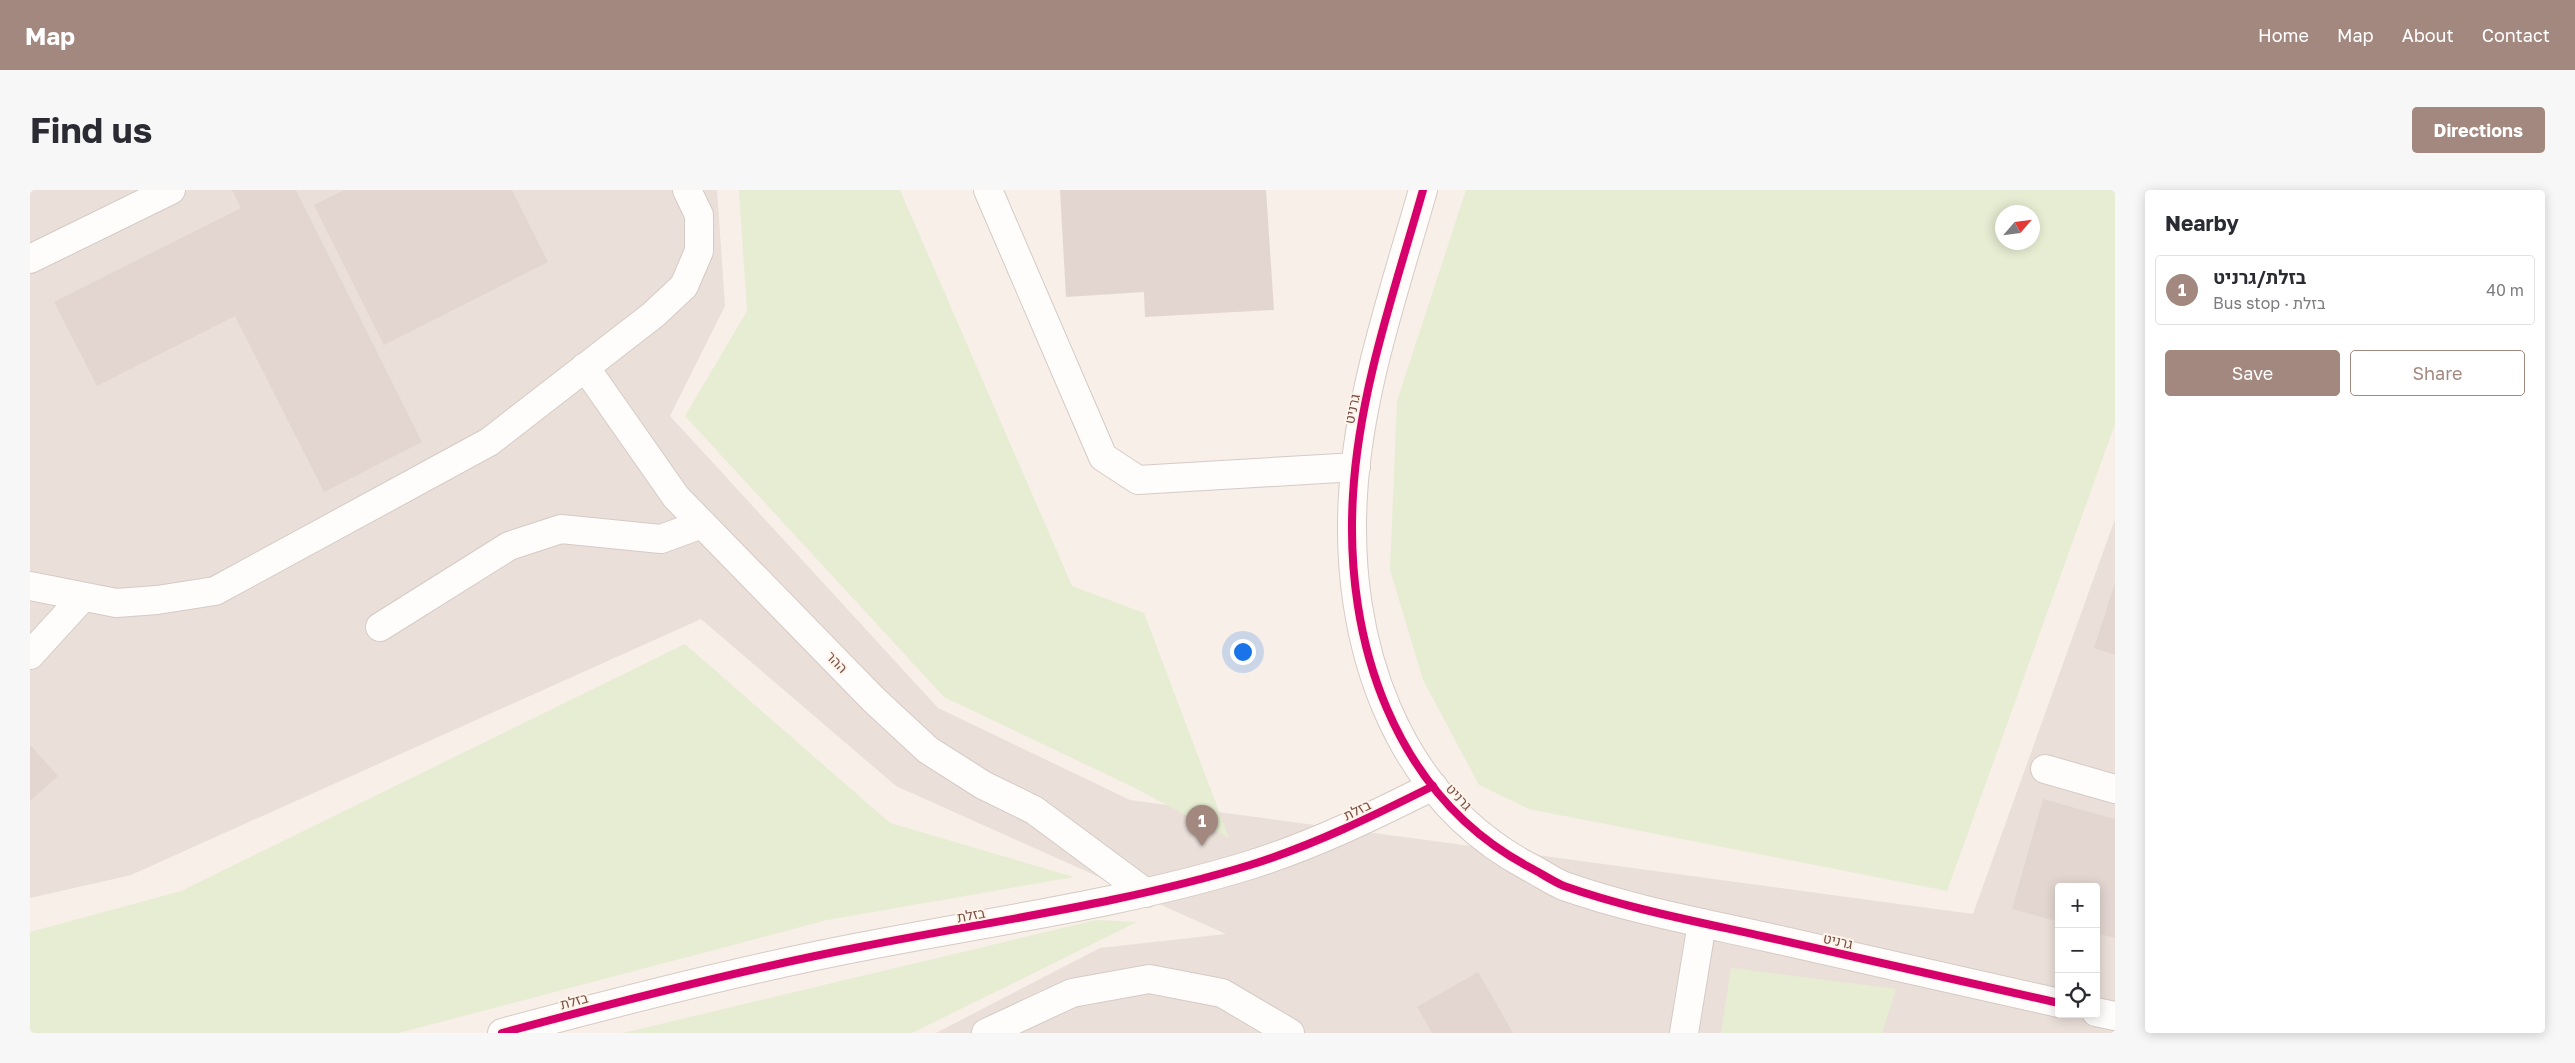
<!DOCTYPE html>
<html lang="en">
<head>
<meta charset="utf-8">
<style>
	body { margin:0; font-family:"Golos Text",Heebo,sans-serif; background:#f7f7f7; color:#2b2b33 }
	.controls { position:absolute; right:15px; bottom:15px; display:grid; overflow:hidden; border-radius:5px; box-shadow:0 2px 12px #0003 }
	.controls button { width:45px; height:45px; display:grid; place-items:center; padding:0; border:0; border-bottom:1px solid #e1e1e2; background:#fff; color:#2b2b33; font:25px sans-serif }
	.compass { position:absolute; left:1965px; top:15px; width:45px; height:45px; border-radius:50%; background:#fff; box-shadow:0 2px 12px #0003; rotate:62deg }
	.you { position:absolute; left:1212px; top:461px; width:18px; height:18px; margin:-12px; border:4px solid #fff; border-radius:50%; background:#1a73e8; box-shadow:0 0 0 8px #1a73e833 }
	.badge { display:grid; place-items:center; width:32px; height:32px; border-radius:50%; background:#a3887f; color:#fff; font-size:16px; font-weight:700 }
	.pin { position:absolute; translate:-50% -41px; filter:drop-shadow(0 1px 2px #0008) }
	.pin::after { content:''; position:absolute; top:26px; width:18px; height:15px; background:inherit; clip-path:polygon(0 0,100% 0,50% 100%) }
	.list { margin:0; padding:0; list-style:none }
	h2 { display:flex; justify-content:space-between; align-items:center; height:65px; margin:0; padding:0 20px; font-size:21px }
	h2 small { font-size:16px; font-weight:400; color:#7c7c81 }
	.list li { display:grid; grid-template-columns:32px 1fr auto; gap:15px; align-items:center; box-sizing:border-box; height:70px; margin:0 10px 10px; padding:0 10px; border:1px solid #e1e1e2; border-radius:5px }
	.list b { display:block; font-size:19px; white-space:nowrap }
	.list p { margin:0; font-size:16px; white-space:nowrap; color:#7c7c81 }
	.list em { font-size:16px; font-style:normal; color:#7c7c81 }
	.actions { display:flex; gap:10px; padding:15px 20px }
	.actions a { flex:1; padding:11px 0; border:1px solid #a3887f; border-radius:5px; text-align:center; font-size:18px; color:#a3887f }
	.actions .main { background:#a3887f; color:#fff }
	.icon { flex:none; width:28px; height:28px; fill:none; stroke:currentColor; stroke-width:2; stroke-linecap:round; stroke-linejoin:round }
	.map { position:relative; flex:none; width:2085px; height:843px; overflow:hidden; border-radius:5px }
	header { display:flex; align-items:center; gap:30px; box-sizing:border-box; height:70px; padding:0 25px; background:#a3887f; color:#fff }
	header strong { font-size:24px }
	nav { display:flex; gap:28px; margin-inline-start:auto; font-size:18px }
	.intro { display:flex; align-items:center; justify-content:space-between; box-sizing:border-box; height:120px; padding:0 30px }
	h1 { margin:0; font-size:35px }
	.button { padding:12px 22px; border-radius:5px; background:#a3887f; color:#fff; font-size:18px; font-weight:700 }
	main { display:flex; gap:30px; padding:0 30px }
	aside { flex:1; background:#fff; border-radius:5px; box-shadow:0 2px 12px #0003 }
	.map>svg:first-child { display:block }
	.industrial { fill:#eadfd9; fill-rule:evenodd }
	.green { fill:#e6edd2; fill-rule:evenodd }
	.building { fill:#e3d6d0 }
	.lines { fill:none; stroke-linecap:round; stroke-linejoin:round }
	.minor-casing { stroke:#d6cac5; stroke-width:30 }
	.minor { stroke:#fefdfc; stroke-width:28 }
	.cycleway-casing { stroke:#fff3ea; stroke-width:11 }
	.cycleway { stroke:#d6006c; stroke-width:8 }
	.labels { text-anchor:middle; stroke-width:4; stroke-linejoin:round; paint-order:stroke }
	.street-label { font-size:14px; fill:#765147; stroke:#fff3ea }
</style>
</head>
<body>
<header>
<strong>Map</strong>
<nav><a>Home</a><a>Map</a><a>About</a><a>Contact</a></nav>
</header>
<div class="intro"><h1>Find us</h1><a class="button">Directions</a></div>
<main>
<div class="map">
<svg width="2085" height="843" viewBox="0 0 2085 843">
	<rect width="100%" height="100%" fill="#f7efe8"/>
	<!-- industrial -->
	<path class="industrial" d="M0,0H687L695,116L640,226L908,518L1100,610L1943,724L2085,329V843H906L1070,758L1196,744L866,596L671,429L101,685L0,708ZM2029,697H2066V824H2029Z"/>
	<!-- green -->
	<g class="green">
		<path d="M709,0H870L1042,396L1114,423L1199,648L1103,597L914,507L655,226L717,121Z"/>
		<path d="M1436,0H2085V234L1917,701L1499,619L1449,595L1393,490L1360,380L1367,211ZM2002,22V52H1972V22Z"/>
		<path d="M655,454L860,633L1044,687L797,730L369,843H0V742L151,701Z"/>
		<path d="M1066,730L1107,732L882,843H593Z"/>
		<path d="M1701,778L1866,799L1852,843H1691Z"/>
	</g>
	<!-- building -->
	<g class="building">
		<path d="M202,0H266L392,252L294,302L205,126L67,196L24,112L211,18Z"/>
		<path d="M314,0H482L518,72L354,155L284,15Z"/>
		<path d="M1030,0H1236L1244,120L1115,127L1114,102L1036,107Z"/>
		<path d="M2085,393V465L2064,458Z"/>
		<path d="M0,555L28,586L0,611Z"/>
		<path d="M2013,609L2085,629V748L2066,743V697H2029V732L1982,719Z"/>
		<path d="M1448,782L1483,843H1402L1387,817Z"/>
	</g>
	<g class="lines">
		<defs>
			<g id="minor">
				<path d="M958,0L1073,267L1108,290L1326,277"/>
				<path d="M1393,0C1365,99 1329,201 1323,305C1314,451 1364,605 1499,677C1511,683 1522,691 1534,696C1599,719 1669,732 1736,747C1834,769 1931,791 2029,813"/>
				<path d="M0,69L141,0"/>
				<path d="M555,177L646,307L844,510L898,560L953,595L1004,620L1116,703"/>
				<path d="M0,396L86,413L127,410L185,401L459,252L623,125L654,96L669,61V25L657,0"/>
				<path d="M350,437L479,356L531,339L631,349L672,334"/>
				<path d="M0,465L53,407"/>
				<path d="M2015,579L2085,599"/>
				<path d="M2066,822L2085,826"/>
				<path d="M472,843C590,811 710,780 830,757C961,731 1093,714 1220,675C1284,655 1343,626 1403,596"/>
				<path d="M956,843L1042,803L1119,789L1192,803L1260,843"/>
				<path d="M1654,843L1672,733"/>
			</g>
		</defs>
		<!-- minor casing -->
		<use href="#minor" class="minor-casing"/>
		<!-- minor -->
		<use href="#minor" class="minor"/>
		<defs>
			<g id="cycleway">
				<path d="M1393,0C1365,99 1329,201 1323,305C1314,451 1364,605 1499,677C1511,683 1522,691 1534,696C1599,719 1669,732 1736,747C1834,769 1931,791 2029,813"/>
				<path d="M472,843C590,811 710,780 830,757C961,731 1093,714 1220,675C1284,655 1343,626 1403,596"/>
			</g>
		</defs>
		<!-- cycleway casing -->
		<use href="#cycleway" class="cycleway-casing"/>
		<!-- cycleway -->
		<use href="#cycleway" class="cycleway"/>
	</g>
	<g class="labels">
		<!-- street labels -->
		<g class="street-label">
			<text transform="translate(1322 219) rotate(-78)" y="5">גרניט</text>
			<text transform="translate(807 472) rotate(46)" y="5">ההר</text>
			<text transform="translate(1429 607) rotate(47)" y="5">גרניט</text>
			<text transform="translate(1327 620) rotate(-26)" y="5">בזלת</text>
			<text transform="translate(941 725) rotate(-10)" y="5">בזלת</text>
			<text transform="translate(1808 751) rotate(13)" y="5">גרניט</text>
			<text transform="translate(544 811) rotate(-15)" y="5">בזלת</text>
		</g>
	</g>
</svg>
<div class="controls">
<button>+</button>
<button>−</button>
<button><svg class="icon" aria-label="locate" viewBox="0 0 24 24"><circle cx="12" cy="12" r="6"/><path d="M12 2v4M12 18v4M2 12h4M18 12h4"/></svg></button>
</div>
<svg class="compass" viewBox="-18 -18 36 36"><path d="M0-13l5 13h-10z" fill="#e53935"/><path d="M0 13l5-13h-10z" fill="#7c7c81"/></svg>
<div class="you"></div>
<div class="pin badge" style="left:1172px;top:656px">1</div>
</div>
<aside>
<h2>Nearby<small></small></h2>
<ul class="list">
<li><span class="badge">1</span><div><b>בזלת/גרניט</b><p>Bus stop · בזלת</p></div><em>40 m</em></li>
</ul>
<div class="actions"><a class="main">Save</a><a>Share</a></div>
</aside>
</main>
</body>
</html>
